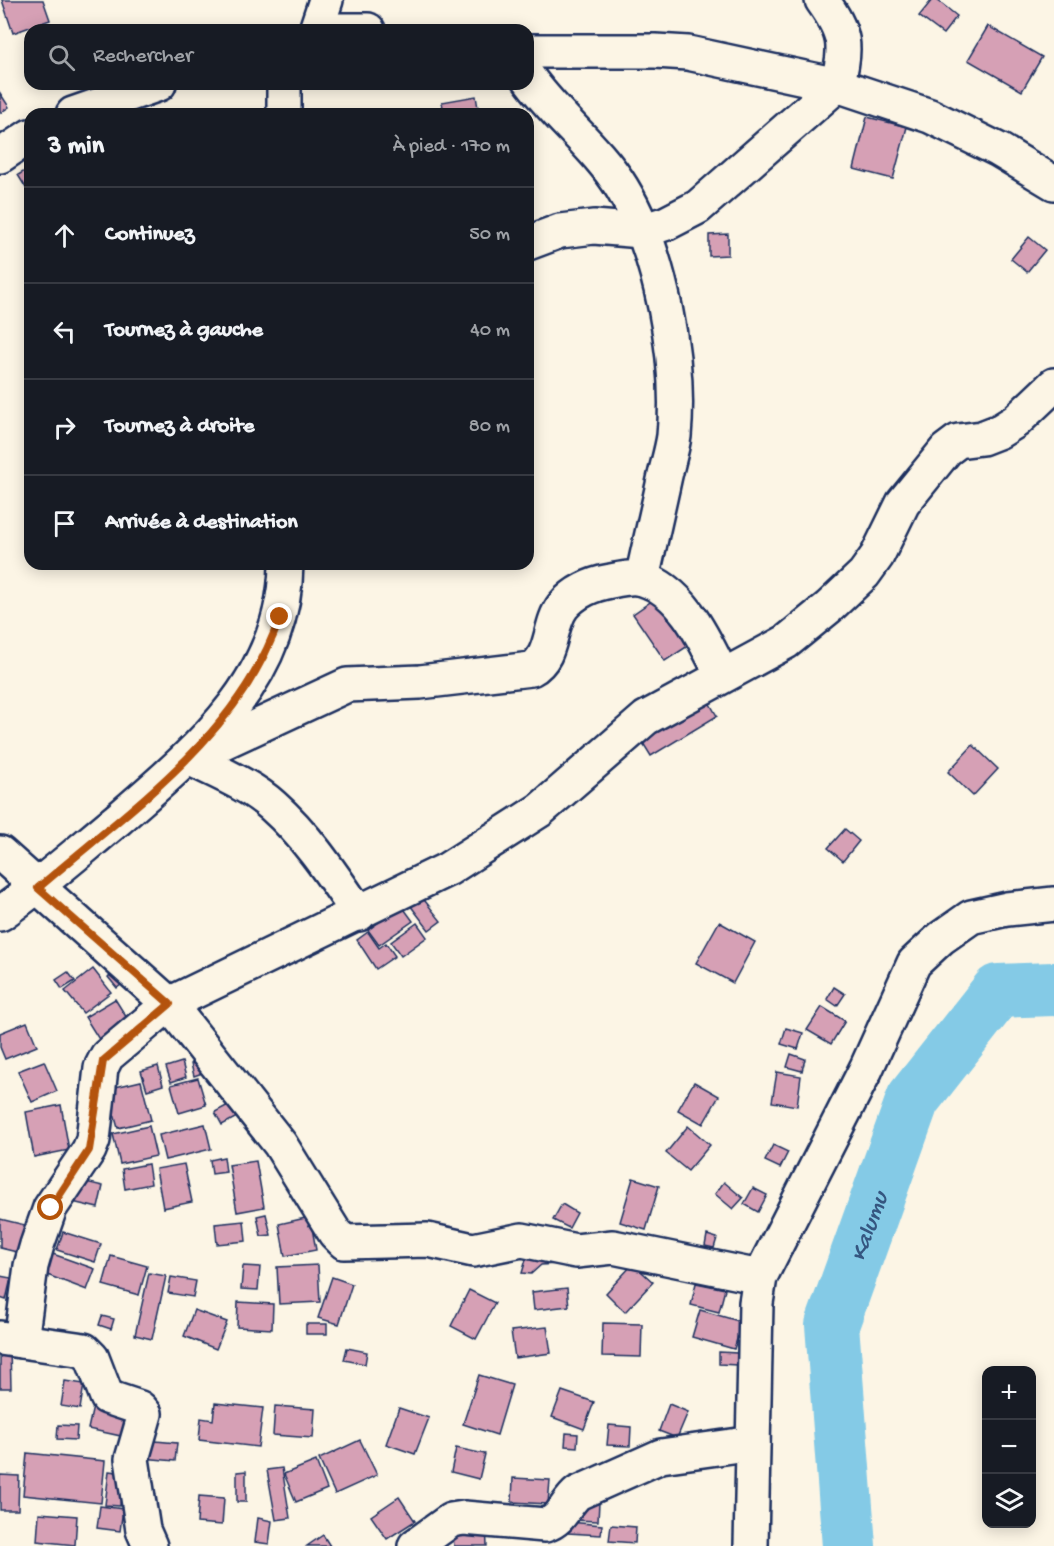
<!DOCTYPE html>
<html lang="fr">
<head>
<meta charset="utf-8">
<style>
	body { margin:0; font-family:"Gochi Hand",sans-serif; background:#20242c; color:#f1f3f6 }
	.controls { position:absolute; right:18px; bottom:18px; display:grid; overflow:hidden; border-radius:12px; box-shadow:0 3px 15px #0003 }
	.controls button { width:54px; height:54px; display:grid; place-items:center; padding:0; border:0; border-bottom:2px solid #363941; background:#171b24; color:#f1f3f6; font:30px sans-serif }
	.stop { position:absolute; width:18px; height:18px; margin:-14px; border:4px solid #b45309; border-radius:50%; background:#fff }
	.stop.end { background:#b45309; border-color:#fff; box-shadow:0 2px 6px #0008 }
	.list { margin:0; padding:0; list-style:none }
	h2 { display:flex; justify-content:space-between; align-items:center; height:78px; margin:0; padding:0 24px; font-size:26px }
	h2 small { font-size:20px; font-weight:400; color:#9ea1a6 }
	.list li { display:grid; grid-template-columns:39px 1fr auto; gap:18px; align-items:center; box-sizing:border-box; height:96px; padding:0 24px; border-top:2px solid #363941 }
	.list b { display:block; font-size:22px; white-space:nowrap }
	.list em { font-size:20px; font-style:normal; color:#9ea1a6 }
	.icon { flex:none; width:33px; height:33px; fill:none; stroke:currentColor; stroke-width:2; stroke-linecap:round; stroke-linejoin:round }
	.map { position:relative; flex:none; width:1054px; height:1546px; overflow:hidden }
	.search { position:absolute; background:#171b24; box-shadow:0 3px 15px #0003; left:24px; top:24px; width:510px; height:66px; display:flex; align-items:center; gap:15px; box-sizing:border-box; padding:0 21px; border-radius:18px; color:#9ea1a6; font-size:22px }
	.panel { position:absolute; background:#171b24; box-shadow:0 3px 15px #0003; left:24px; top:108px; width:510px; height:462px; border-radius:18px }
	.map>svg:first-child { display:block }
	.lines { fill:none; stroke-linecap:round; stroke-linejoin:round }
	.river { stroke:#84cae6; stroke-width:54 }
	.building { fill:#d6a0b5; stroke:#1b2f5e; stroke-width:1.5 }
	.minor-casing { stroke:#1b2f5e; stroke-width:38 }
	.minor { stroke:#fcf5e5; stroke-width:33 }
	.route { stroke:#b45309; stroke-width:8 }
	.labels { text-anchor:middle; stroke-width:4.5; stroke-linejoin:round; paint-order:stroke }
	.water-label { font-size:24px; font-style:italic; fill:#355680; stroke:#fcf5e5 }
</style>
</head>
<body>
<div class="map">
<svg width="1054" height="1546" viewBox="0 0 1054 1546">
	<rect width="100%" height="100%" fill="#fcf5e5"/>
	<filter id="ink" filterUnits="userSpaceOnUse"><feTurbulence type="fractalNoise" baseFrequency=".0167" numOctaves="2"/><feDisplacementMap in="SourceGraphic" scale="12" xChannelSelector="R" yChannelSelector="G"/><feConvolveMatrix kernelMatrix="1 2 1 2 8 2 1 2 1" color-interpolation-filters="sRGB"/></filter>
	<g filter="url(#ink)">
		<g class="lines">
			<!-- river -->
			<path class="river" id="s1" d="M849,1546L832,1325L913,1099L998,991L1054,989"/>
		</g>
		<!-- building -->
		<g class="building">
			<path d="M2,0H43L50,20L13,33Z"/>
			<path d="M932,0H937L957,16L943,34L919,16Z"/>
			<path d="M988,26L1042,57L1022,91L968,60Z"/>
			<path d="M0,93L9,107L0,113Z"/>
			<path d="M476,96L479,114H444L442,102Z"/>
			<path d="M867,117L907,127L893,179L854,169Z"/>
			<path d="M30,168V186L26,188L18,175Z"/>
			<path d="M728,234V255L709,256V235Z"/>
			<path d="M1029,237L1045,250L1027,272L1011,259Z"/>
			<path d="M659,596L691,644L665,661L633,614Z"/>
			<path d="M702,690L717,716L651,756L635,730Z"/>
			<path d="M973,745L998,769L973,796L948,772Z"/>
			<path d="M845,829L859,841L843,861L828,848Z"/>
			<path d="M421,896L441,921L429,930L410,905Z"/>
			<path d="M402,906L413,921L379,945L368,930Z"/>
			<path d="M719,922L755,942L733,983L696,963Z"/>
			<path d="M417,923L427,937L401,956L391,942Z"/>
			<path d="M368,932L379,948L386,943L395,956L376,969L357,940Z"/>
			<path d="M121,966L130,978L117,988L108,977Z"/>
			<path d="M93,969L111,992L83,1013L65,991Z"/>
			<path d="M68,972L75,981L62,989L56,980Z"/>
			<path d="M834,987L845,994L837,1006L827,999Z"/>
			<path d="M115,999L130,1023L100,1041L85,1017Z"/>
			<path d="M822,1007L845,1021L831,1044L807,1030Z"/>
			<path d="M27,1022L37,1046L5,1059L0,1047V1033Z"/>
			<path d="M786,1028L803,1033L798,1049L781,1044Z"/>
			<path d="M791,1054L805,1059L802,1071L787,1067Z"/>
			<path d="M44,1061L57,1091L32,1102L18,1071Z"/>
			<path d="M201,1061L205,1072L194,1076L191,1064Z"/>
			<path d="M182,1062L186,1077L171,1082L166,1067Z"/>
			<path d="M158,1066L163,1085L147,1090L141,1071Z"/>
			<path d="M777,1072L801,1076L797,1106L772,1102Z"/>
			<path d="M198,1078L206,1105L179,1113L171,1085Z"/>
			<path d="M141,1081L151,1120L118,1128L107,1089Z"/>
			<path d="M694,1082L719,1096L703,1124L678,1110Z"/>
			<path d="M232,1103L239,1116L222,1125L215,1112Z"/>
			<path d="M61,1105L69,1150L34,1157L26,1112Z"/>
			<path d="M205,1124L211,1149L165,1160L159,1135Z"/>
			<path d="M149,1126L156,1156L120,1164L113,1134Z"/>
			<path d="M688,1126L710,1145L688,1171L666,1153Z"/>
			<path d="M773,1145L788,1152L780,1168L765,1161Z"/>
			<path d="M224,1157L226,1172L212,1174L210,1160Z"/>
			<path d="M256,1161L264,1207L237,1212L229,1165Z"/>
			<path d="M148,1164L151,1184L125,1189L122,1169Z"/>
			<path d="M184,1164L192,1202L163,1208L156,1169Z"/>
			<path d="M633,1178L659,1186L646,1230L620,1222Z"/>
			<path d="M73,1179L103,1186L98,1208L68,1201Z"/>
			<path d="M724,1182L743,1198L733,1209L715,1194Z"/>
			<path d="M753,1188L767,1195L758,1212L744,1204Z"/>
			<path d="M562,1204L577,1213L569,1228L553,1220Z"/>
			<path d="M266,1214L271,1235L261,1236L257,1216Z"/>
			<path d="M310,1217L316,1250L285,1256L279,1224Z"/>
			<path d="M0,1219L25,1225L17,1252L0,1248Z"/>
			<path d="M244,1221L246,1241L217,1244L215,1224Z"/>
			<path d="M63,1232L101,1244L95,1262L57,1250Z"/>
			<path d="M707,1235L717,1238L714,1248L705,1246Z"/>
			<path d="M531,1243L560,1252L557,1264L541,1265L531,1274L522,1273Z"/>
			<path d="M50,1253L95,1269L87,1290L42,1273Z"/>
			<path d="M111,1256L147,1266L139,1295L103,1285Z"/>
			<path d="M633,1264L653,1282L625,1312L606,1293Z"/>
			<path d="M318,1265L320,1302L279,1304L277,1267Z"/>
			<path d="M243,1266L260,1267L258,1290L241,1289Z"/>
			<path d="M149,1273L166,1276L152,1339L135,1335Z"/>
			<path d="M0,1276L11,1278L6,1300L0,1298Z"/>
			<path d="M171,1277L196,1281L193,1297L168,1293Z"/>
			<path d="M332,1277L352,1284L339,1324L318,1318Z"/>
			<path d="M696,1283L725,1289L719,1312L691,1305Z"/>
			<path d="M567,1288L569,1306L534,1310L532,1292Z"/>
			<path d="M469,1290L495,1303L476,1339L451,1326Z"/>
			<path d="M238,1302L273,1304L272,1329L237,1327Z"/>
			<path d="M194,1310L227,1322L216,1349L184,1336Z"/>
			<path d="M700,1310L742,1322L734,1349L692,1337Z"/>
			<path d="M102,1316L114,1319L111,1329L99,1325Z"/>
			<path d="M603,1323L642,1324L641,1357L602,1356Z"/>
			<rect x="306" y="1324" width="21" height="10"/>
			<path d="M547,1327L551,1353L515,1358L511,1331Z"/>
			<path d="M10,1348L11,1388H0V1349Z"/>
			<path d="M347,1348L367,1352L365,1364L344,1360Z"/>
			<path d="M719,1352L737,1353V1365L719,1364Z"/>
			<path d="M479,1375L512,1385L497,1435L463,1424Z"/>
			<path d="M65,1381L84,1384L80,1409L61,1406Z"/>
			<path d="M562,1391L594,1402L584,1429L552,1417Z"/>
			<path d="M94,1402L127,1408L121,1436L88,1429Z"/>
			<path d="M215,1403L263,1408L258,1447L199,1440L201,1418L213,1420Z"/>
			<path d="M669,1404L688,1412L677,1438L659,1431Z"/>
			<path d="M275,1406L315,1409L313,1438L273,1435Z"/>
			<path d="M399,1408L429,1418L415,1454L386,1444Z"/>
			<path d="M58,1425L77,1426L76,1440L57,1439Z"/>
			<path d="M609,1425L631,1427L630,1446L607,1445Z"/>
			<path d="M566,1433L578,1434L577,1447L565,1446Z"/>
			<path d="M144,1440L177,1443L175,1461L143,1458Z"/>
			<path d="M360,1440L377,1475L335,1494L319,1459Z"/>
			<path d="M456,1448L485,1454L479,1479L451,1472Z"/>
			<path d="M27,1453L105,1461L101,1503L23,1495Z"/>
			<path d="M316,1461L327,1489L296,1502L284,1474Z"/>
			<path d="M282,1468L290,1518L276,1520L267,1470Z"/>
			<path d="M109,1471L123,1473L120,1506L105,1505Z"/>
			<path d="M246,1471V1502H237V1472Z"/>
			<path d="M0,1475L19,1476L18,1510H0Z"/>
			<path d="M513,1478L550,1480L548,1504L512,1502Z"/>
			<path d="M199,1496L224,1498L222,1525L197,1523Z"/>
			<path d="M399,1497L415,1521L387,1539L371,1516Z"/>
			<path d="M575,1502L599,1503L598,1521L574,1520Z"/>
			<path d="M100,1506L123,1509L120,1531L97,1528Z"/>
			<path d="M39,1513L77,1516L75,1545L37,1541Z"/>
			<path d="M258,1518L272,1521L269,1544L255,1542Z"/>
			<path d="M569,1522L602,1525L601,1535L568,1533Z"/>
			<path d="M611,1525L636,1527L635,1543L609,1541Z"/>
			<path d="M486,1526L487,1546H454L452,1528Z"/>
			<path d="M323,1535L330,1546H307Z"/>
		</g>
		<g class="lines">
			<defs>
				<g id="minor">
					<path d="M316,30L326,0"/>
					<path d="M333,30H368"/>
					<path d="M528,51H655L688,53L837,85L930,116L999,150L1054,183"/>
					<path d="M528,77C556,117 597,147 622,188C661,252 681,362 674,436C672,450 667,466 664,480C657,513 649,546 642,579"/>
					<path d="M73,114L159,84"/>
					<path d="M284,114V84"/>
					<path d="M0,156L30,136"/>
					<path d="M528,243L560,231L594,227L642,231L667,223L698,207L837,85C848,46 845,32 822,0"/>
					<path d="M0,853L169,1004L280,1144L335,1233L344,1242L428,1240L473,1250L522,1240L576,1251L613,1247L760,1277"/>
					<path d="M0,914C41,885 78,852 117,820C197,751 285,679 286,564"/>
					<path d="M359,914C333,876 308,837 273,806C250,785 217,772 189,758L347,685L420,682L531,669C554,657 548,625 563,606C575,592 593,584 611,581C620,579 633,576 642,579C683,590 705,641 722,675"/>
					<path d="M0,1338L84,1350L92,1358L107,1397L140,1408L145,1414L132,1459L143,1530L150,1546"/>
					<path d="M21,1341L31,1266L37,1245L50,1208L89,1150L93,1140L101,1068L107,1056L169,1004L448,869L540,810L646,718L786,642L829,607L864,574L877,556L903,503L946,450L958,441L982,438L1000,431L1016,421L1054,385"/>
					<path d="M415,1546L451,1520L464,1518L545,1525C563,1520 565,1503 578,1493L661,1456L753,1443"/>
					<path d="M751,1546L756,1303L760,1277L866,1069L914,963L941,938L971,917L1007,909L1054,904"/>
				</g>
			</defs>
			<!-- minor casing -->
			<use href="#minor" class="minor-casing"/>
			<!-- minor -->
			<use href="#minor" class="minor"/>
		</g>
	</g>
	<g class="lines" filter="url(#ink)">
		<!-- route -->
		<path class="route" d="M51,1208L89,1150L103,1061L170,1004L38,888C129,809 240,736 280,617"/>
	</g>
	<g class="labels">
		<!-- water labels -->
		<g class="water-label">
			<text dy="8" stroke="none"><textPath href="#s1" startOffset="327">Kalumu</textPath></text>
		</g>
	</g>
</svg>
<div class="controls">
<button>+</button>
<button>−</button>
<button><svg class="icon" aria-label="layers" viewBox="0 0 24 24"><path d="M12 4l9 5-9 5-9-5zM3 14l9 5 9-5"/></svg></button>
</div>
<div class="stop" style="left:51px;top:1208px"></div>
<div class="stop end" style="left:280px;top:617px"></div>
<div class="search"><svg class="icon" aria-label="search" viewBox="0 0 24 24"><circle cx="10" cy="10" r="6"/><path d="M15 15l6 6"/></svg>Rechercher</div>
<section class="panel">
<h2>3 min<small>À pied · 170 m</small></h2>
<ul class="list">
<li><svg class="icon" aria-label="ahead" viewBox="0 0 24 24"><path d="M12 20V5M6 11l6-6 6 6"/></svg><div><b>Continuez</b></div><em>50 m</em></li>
<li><svg class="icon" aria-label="left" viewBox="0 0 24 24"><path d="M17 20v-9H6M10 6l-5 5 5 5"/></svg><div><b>Tournez à gauche</b></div><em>40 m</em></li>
<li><svg class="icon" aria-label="right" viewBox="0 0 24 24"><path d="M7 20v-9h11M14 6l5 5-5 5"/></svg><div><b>Tournez à droite</b></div><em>80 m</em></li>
<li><svg class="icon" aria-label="arrive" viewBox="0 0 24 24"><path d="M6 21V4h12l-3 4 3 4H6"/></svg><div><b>Arrivée à destination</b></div></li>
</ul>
</section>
</div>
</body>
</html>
